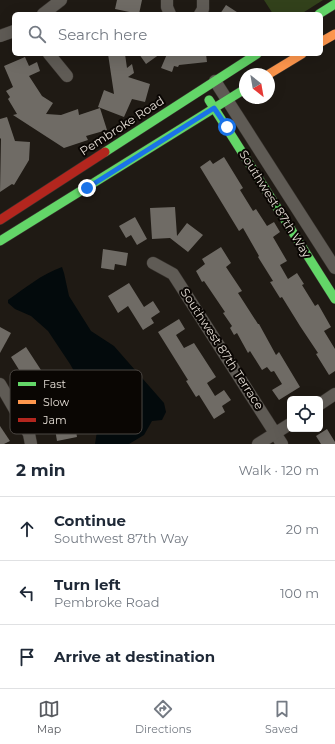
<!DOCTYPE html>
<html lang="en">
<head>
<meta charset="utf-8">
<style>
	body { margin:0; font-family:Montserrat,sans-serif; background:#f6f6f7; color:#1f2937 }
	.controls { position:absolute; right:12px; bottom:12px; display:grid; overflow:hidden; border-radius:6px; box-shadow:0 4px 16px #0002 }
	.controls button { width:36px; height:36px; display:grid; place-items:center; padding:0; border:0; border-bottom:1px solid #e0e1e3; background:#fff; color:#1f2937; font:20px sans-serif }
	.compass { position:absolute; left:239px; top:68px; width:36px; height:36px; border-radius:50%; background:#fff; box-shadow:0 4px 16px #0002; rotate:149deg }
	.stop { position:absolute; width:12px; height:12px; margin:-9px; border:3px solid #1a73e8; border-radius:50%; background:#fff }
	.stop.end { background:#1a73e8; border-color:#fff; box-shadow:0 1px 4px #0008 }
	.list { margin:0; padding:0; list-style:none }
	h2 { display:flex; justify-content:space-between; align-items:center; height:52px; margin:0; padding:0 16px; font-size:17px }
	h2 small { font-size:13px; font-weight:400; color:#747a83 }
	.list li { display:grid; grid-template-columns:26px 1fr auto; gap:12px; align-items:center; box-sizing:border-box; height:64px; padding:0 16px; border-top:1px solid #e0e1e3 }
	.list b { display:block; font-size:15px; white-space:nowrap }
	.list p { margin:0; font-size:13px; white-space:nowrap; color:#747a83 }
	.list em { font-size:13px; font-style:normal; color:#747a83 }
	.icon { flex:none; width:22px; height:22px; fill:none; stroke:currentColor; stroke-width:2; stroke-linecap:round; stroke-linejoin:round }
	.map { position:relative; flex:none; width:335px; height:444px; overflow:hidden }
	.search { position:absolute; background:#fff; box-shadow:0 4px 16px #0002; left:12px; right:12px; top:12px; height:44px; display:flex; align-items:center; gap:10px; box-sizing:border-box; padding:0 14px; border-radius:6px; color:#747a83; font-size:15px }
	.sheet { height:244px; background:#fff }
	nav { display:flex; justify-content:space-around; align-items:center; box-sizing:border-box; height:56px; border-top:1px solid #e0e1e3; background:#fff; font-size:11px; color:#747a83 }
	nav a { display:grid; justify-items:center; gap:2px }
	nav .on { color:#595b60 }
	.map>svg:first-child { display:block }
	.green { fill:#32411b }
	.water { fill:#030a0c }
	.building { fill:#6f6b65 }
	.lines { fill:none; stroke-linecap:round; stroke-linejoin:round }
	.street-casing { stroke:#39342f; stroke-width:13 }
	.fast-casing { stroke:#39342f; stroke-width:10 }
	.slow-casing { stroke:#39342f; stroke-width:10 }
	.jam-casing { stroke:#39342f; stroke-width:10 }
	.street { stroke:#5f5b55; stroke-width:12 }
	.fast { stroke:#63d668; stroke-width:9 }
	.slow { stroke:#ff974d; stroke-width:9 }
	.jam { stroke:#b3261e; stroke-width:9 }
	.route { stroke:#1a73e8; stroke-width:5 }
	.labels { text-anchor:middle; stroke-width:4; stroke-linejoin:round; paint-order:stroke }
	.street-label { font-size:12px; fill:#e4ddd5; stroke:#0a0603 }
	.key { fill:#0a0603; stroke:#4b4642; stroke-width:1 }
	.key-label { font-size:11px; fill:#e4ddd5 }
</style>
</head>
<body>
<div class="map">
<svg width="335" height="444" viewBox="0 0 335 444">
	<rect width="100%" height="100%" fill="#1f1a14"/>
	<!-- green -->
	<path class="green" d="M264,0H323L301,14H273Z"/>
	<!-- water -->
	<path class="water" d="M62,267L64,273L69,296L91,331L114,346L164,403L166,412L162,420L152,421L144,435L129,444H95L98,425L90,399L70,364L48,331L31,316L15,309L8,303V300C25,288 42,274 62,267Z"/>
	<!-- building -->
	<g class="building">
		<path d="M117,0H142L139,14L115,9Z"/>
		<path d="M226,5L240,14H220Z"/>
		<path d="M108,54H125L127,68L132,64L134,73L128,77L150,84L145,102L132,99L124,117L98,107L104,90L114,94Z"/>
		<path d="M139,54H160L146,64Z"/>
		<path d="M167,54H206L207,62L179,65L178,67L174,66L172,72L161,68Z"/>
		<path d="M25,57L29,66L37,62L40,71L29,76L42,96L53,103L46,114L61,115L78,109L79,115L100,108L107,130L86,136L88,140L64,148L13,115L17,114L8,99L10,97L6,91L13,87L4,66Z"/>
		<path d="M7,117L15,141L30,142L29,160L14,185L12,184L0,192L1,138L0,139V119Z"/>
		<path d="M224,157L243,188L240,190L253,211L256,209L267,226L274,222L280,232L273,237L287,261L280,265L288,279L297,273L304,284L302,285L315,306L318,304L331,327L324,331L335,349V371L329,375L316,354L318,353L300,326L282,297L280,298L270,282L273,281L258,257L259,256L243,228L239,231L200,167L210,160L213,164Z"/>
		<path d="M175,207L177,236L187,223L203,235L188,252L170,238L152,239L150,208Z"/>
		<path d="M135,217L147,239L137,245L131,235L126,238L119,226Z"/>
		<path d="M221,247L231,263L226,267L242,291L238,293L258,324H259L276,355L279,352L300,387L279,400L272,390L282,384L274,371L271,372L267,367L262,370L250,351L248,353L237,333L234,335L230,328L232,326L223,313L225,312L204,281L202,282L196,271L205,264L202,259Z"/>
		<path d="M103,249L128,253L126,266L115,264L114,270L101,268Z"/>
		<path d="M129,283L144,307L153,301L160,312L151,318L154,323L143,330L128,306L118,313L108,296Z"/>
		<path d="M179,319L185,329L176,335L184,348L194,343L216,377L207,383L215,396L224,390L231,400L222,406L225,412L214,419L199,395L196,397L186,381L188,380L158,332Z"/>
		<path d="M0,327L11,333L0,353Z"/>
		<path d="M26,347L54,390L58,387L63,395L62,397L66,404L48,416L11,357Z"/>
		<path d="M74,419L77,437L57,441L54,423Z"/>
		<path d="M0,426L10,441L4,444H0Z"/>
		<path d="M327,429L335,442V444H321L316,436Z"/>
	</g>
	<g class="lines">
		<defs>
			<g id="street">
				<path d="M167,0V7L170,14"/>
				<path d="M43,14L61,0"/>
				<path d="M200,14L203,9V0"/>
				<path d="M0,36L14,31"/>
				<path d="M49,54L67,76"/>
				<path d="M215,81L335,268"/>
				<path d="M153,263L173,274L282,444"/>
				<path d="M0,384L29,434L31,444"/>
				<path d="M320,404L335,394"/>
				<path d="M258,444L290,424"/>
			</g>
			<g id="fast">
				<path d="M319,14L335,4"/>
				<path d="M209,100L335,299"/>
				<path d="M105,152L257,54"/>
				<path d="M0,241L245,89"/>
			</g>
			<g id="slow">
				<path d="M321,42L335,34"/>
				<path d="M269,74L302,54"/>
			</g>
			<path id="jam" d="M0,220L105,152"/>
		</defs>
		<!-- street casing -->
		<use href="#street" class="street-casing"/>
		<!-- fast casing -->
		<use href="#fast" class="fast-casing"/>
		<!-- slow casing -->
		<use href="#slow" class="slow-casing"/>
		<!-- jam casing -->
		<use href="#jam" class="jam-casing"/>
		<!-- street -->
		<use href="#street" class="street"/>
		<!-- fast -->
		<use href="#fast" class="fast"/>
		<!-- slow -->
		<use href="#slow" class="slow"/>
		<!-- jam -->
		<use href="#jam" class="jam"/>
	</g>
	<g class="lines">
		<!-- route -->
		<path class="route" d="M87,188L214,108L227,127"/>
	</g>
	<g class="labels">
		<!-- street labels -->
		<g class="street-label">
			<text transform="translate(122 126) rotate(-33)" y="4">Pembroke Road</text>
			<text transform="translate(275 204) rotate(58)" y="4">Southwest 87th Way</text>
			<text transform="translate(222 349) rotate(57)" y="4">Southwest 87th Terrace</text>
		</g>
	</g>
	<!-- legend -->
	<rect x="10" y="370" width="132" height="64" rx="6" class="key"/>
	<rect x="18" y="382" width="18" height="4" fill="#63d668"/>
	<rect x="18" y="400" width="18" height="4" fill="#ff974d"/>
	<rect x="18" y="418" width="18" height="4" fill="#b3261e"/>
	<g class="key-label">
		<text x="43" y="388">Fast</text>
		<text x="43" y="406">Slow</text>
		<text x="43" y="424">Jam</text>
	</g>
</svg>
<div class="controls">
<button><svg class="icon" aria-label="locate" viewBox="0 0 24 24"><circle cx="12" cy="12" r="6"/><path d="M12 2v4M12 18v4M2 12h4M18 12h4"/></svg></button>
</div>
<svg class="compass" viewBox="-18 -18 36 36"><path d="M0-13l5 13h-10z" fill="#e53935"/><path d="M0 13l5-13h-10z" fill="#747a83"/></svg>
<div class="stop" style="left:227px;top:127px"></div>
<div class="stop end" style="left:87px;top:188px"></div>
<div class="search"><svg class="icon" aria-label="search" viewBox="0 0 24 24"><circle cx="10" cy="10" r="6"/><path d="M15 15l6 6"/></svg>Search here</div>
</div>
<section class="sheet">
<h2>2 min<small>Walk · 120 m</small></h2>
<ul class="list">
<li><svg class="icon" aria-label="ahead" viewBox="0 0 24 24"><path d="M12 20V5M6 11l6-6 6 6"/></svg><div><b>Continue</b><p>Southwest 87th Way</p></div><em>20 m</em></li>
<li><svg class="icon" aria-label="left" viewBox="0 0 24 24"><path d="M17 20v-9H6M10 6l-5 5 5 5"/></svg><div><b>Turn left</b><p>Pembroke Road</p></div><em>100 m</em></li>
<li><svg class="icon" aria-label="arrive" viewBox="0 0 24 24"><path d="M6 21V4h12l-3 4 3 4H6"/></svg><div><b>Arrive at destination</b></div></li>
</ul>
</section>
<nav>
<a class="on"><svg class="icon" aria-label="map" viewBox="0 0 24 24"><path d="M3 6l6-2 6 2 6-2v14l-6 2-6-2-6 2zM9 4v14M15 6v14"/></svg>Map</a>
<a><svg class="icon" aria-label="directions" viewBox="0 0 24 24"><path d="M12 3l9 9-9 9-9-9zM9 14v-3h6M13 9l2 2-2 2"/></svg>Directions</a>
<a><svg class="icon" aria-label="saved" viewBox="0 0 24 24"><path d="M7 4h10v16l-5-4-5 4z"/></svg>Saved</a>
</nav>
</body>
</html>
